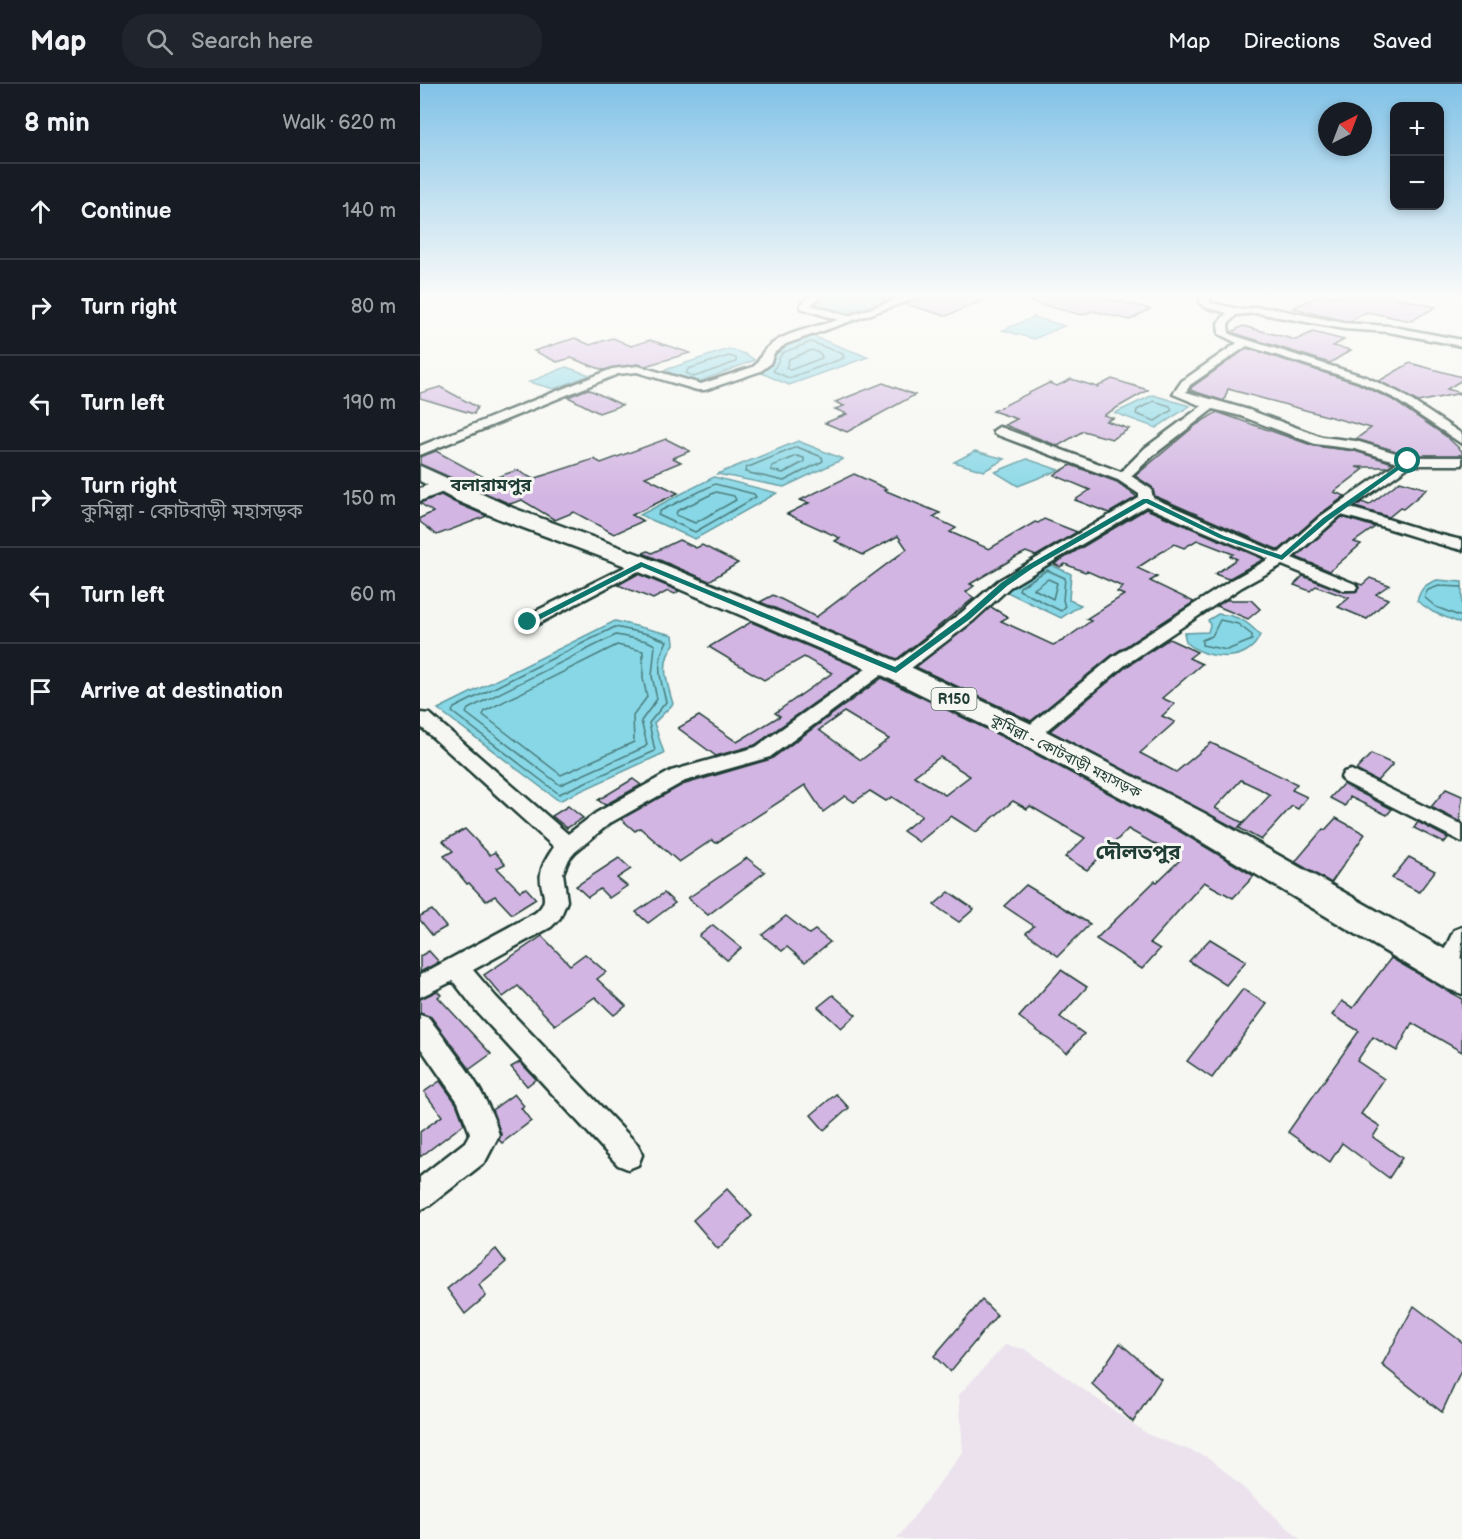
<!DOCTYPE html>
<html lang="en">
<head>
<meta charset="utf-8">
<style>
	body { margin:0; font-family:"Balsamiq Sans","Noto Sans Bengali",sans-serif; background:#20242c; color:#f1f3f6 }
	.controls { position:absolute; right:18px; top:18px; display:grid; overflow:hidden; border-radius:12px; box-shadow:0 3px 9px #0003 }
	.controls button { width:54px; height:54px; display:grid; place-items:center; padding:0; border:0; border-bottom:2px solid #363941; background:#171b24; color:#f1f3f6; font:30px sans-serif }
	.compass { position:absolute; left:898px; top:18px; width:54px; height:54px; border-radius:50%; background:#171b24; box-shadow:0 3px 9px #0003; rotate:42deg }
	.stop { position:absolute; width:18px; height:18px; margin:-14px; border:4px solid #0f766e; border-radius:50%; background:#fff }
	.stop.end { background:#0f766e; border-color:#fff; box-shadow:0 2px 6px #0008 }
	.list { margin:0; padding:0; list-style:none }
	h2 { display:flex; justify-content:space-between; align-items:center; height:78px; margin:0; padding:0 24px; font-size:26px }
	h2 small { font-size:20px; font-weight:400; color:#9ea1a6 }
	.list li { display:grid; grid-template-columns:39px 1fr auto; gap:18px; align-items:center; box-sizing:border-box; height:96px; padding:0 24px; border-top:2px solid #363941 }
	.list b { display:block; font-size:22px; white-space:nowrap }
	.list p { margin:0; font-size:20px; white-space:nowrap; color:#9ea1a6 }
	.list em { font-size:20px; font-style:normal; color:#9ea1a6 }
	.icon { flex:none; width:33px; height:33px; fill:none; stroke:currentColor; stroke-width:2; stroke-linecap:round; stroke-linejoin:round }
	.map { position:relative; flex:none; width:1042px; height:1455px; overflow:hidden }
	header { display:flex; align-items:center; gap:36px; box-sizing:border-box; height:84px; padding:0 30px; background:#171b24; border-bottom:2px solid #363941 }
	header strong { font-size:28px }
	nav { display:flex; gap:33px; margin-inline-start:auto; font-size:21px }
	.search { width:420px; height:54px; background:#20242c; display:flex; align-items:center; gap:15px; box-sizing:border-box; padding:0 21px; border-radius:24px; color:#9ea1a6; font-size:22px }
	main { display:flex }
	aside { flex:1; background:#171b24 }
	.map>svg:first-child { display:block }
	.built { fill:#ebe2ed }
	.water { fill:#88d7e6; stroke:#5e999f; stroke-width:1.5 }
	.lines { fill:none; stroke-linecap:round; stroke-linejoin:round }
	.shore { stroke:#497b7b; stroke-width:1.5 }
	.building { fill:#d2b5e2; stroke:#1f3d34; stroke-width:1.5; fill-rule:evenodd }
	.street-casing { stroke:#1f3d34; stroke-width:5 }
	.secondary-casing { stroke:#1f3d34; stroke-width:4 }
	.primary-casing { stroke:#1f3d34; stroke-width:5 }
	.street { fill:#f6f6f2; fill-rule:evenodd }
	.secondary { fill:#f6f6f2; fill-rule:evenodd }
	.primary { fill:#f6f6f2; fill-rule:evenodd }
	.route { fill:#0f766e }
	.labels { text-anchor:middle; stroke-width:6; stroke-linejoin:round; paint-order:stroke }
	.shield { fill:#f6f6f2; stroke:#60746d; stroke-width:1.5 }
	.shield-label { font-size:14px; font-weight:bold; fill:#1f3d34 }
	.street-label { font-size:15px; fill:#1f3d34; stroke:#f6f6f2 }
	.far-district-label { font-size:18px; font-weight:bold; fill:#1f3d34; stroke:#f6f6f2 }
	.district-label { font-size:21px; font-weight:bold; fill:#1f3d34; stroke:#f6f6f2 }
</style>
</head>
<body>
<header>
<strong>Map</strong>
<div class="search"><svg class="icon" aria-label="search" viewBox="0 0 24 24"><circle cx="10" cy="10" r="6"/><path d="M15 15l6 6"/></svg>Search here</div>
<nav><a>Map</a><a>Directions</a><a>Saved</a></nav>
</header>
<main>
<aside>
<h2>8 min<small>Walk · 620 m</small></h2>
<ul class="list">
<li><svg class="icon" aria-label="ahead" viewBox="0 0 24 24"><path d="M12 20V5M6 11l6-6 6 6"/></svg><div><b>Continue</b></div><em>140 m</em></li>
<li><svg class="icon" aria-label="right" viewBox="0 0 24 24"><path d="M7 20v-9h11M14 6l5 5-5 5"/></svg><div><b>Turn right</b></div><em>80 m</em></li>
<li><svg class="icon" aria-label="left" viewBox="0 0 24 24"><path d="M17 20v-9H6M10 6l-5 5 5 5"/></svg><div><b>Turn left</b></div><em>190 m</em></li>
<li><svg class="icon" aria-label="right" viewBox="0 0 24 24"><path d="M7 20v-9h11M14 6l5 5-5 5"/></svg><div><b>Turn right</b><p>কুমিল্লা - কোটবাড়ী মহাসড়ক</p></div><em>150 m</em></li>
<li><svg class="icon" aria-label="left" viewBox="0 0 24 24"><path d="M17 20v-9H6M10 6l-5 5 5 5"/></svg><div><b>Turn left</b></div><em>60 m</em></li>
<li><svg class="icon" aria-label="arrive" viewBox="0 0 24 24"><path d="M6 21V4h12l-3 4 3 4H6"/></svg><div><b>Arrive at destination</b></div></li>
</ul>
</aside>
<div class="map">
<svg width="1042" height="1455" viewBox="0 0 1042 1455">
	<rect width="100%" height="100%" fill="#f6f6f2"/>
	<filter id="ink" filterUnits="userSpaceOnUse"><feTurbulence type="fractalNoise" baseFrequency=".0167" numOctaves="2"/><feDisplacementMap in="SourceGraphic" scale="12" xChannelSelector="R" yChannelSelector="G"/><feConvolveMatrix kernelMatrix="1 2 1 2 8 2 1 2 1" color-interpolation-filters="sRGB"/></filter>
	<g filter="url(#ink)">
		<!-- built -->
		<path class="built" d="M585,1261L605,1265L729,1351L790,1374L880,1455H477L543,1368L539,1311Z"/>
		<!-- water -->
		<g class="water">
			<path d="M406,212H477L425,229L395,218Z"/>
			<path d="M614,233L644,242L614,255L583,246Z"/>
			<path d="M392,252L448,273L369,301L339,288L355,274L356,265Z"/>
			<path d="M309,265L325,270L335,276L273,300L245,286Z"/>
			<path d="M146,283L170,291L134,305L109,298Z"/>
			<path d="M733,311L770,322L736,344L695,329Z"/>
			<path d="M378,357L423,375L364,403L297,390Z"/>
			<path d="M555,367L585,375L564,387L534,378Z"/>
			<path d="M607,375L639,386L598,402L575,388Z"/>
			<path d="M294,393L357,409L275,455L220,431Z"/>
			<path d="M627,479L651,490L649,516L661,521L641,534L583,506Z"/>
			<path d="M1017,496L1042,498V540L1013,528L997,517C1001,504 1004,501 1017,496Z"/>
			<path d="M798,530C817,531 827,537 840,551C829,580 787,577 766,558L764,549L788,548L790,541L788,536Z"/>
			<path d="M195,537L253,551L254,560C239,580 247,598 253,620L234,639L244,669L139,717L18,625Z"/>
		</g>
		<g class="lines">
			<!-- shore -->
			<g class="shore">
				<path d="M391,258L423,270L424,274L369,294L353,287L362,269Z"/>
				<path d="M392,266L401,270L402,274L370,286L366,284L369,275Z"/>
				<path d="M309,272L316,274V278L274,293L266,289L268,285Z"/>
				<path d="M734,317L750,322L752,326L735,337L716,330L717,326Z"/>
				<path d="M377,363L402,373L403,377L364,397L325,388L326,384Z"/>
				<path d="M377,372L384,374V378L363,389L351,386L352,382Z"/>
				<path d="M295,400L334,410L336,413L275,448L238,431L240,427Z"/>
				<path d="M296,408L314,412L316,416L275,439L256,431L257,427Z"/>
				<path d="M627,486L645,494L643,516L645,523L641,527L599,506L600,503Z"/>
				<path d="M628,495L637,499L633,515L614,505Z"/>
				<path d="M1042,503L1019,502L1008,506L1004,513L1016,523L1042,533"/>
				<path d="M800,536L818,540L832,551V556L807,566L782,561V556L792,552Z"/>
				<path d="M195,543L228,550L247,557C235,580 240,594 246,618L229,639L235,667L139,710L32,628L34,624Z"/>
				<path d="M196,551L227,557L235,561L232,592L237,615L221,637L227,660L225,663L140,701L46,629L48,625Z"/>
				<path d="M197,561L223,567V594L227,613L213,632L214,658L141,691L63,631L65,627Z"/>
			</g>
		</g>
		<!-- building -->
		<g class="building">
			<path d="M504,212H572V213L526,232L485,220Z"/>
			<path d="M612,212H678L730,225L710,236L673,227L662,231L611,218Z"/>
			<path d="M898,212H971L1016,223L991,237L947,228L930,237H926L873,224Z"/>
			<path d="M823,242L876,256L893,248L924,256L913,262L931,266L910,279L811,248Z"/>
			<path d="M155,254L170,261L193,254L211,262L230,256L270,269L225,282L218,280L183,286L151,274L137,278L114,267Z"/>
			<path d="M827,264L937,299L971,315L1027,353L1042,367V371H989L936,355L951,344L808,305L804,317L770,306L772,303Z"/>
			<path d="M990,279L1042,293V296L1027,305L1041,309L998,318L959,297Z"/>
			<path d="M651,295L677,303L692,295L728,306L684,331L693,334L686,337L709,345L692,355L663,347L638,362L585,341L597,335L573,327L629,299L637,302Z"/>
			<path d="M463,299L495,311L427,348L405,339L427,330L415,325L424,322L415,318Z"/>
			<path d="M20,303L57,323L54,330L0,314V309Z"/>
			<path d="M168,305L202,321L179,329L148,313Z"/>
			<path d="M797,328L894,362L935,367L973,379L967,383H936L944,385L914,408L925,412L900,430L859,466L735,412L732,403L715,392L776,341Z"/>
			<path d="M246,355L270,367L253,374L261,378L225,393L258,409L212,431L223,437L194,450L154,428L135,436L102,416L90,420L0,380V373L16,367L69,396L97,386L113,395L174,375L181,379Z"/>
			<path d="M651,381L697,398L717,413L689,429L655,416L670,406L634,391Z"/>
			<path d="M434,390L467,405L464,406L520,429L513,433L536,444L530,448L569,465L615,438L618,439L624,435L657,448L616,472L606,468L596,473L550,500L554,502L546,508L554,514L477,575L340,518L353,511L396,533L487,465L478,452L443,471L415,457L420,454L367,430L389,419L380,416Z"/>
			<path d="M980,397L1007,405L983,425L980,424L969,433L935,423L942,418L949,421Z"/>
			<path d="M21,411L34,418L67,432L17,451L0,438V434L13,428L0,419Z"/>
			<path d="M726,425L844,475L808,495L795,490L817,475L810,472L813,470L777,456L764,464L754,460L717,484L737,493L730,497L774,518L692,571L611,637L496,583L571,523L588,533L581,537L633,561L642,557L671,537L666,535L704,511L697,508L703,503L667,487L665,488L645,480L640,483L634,480Z"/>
			<path d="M922,433L955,443L934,458L941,460L910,487L876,473Z"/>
			<path d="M259,456L276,464L282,461L318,479L289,497L223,469L228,467L232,469Z"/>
			<path d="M218,490L259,507L255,510L248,507L233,515L198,501Z"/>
			<path d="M883,492L923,508L937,507L939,504L937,499L942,501L950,494L969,501L956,510L968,515L947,535L918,523L929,514L896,502L890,507L874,501Z"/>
			<path d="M806,516H831L840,525L828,535L797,522Z"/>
			<path d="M331,538L442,585L335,661L296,672L258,644L279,632L317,658L360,632L355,629L412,589L384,573L344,596L289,563Z"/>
			<path d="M749,555L777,568L769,574L782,580L742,614L755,620L742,632L755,638L720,669L756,688L791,659L877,700L872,706L887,713L878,725L872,722L841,756L819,744L850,711L840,705L821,696L795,724L823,739L817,745L630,647L706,583Z"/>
			<path d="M462,594L597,660L759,747L834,792L813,814L784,798L730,859L740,865L722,885L676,855L735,797L737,798L761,775L708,745L667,786L645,773L665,754L610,722L607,725L593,717L556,748L531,732L499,758L483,747L502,732L472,713L466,717L450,707L434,718L425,712L403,728L385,701L296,759L292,756L259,778L220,744L215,747L201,735L262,701L351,675ZM424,628L469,655L441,676L399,646ZM520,673L550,692L525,711L494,692Z"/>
			<path d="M951,670L973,680L957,697L936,686Z"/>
			<path d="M213,695L221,701L185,721L178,716Z"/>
			<path d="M923,700L972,725L967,731L930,713L925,722L910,714Z"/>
			<path d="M1026,705L1042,712L1040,738L1011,723Z"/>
			<path d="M148,722L163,734L147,744L132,732Z"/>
			<path d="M916,734L945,750L911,799L875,778L903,745L905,746Z"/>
			<path d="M998,738L1028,754L1024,759L994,744Z"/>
			<path d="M45,745L70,771L75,768L85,780L77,784L100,807L106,804L116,815L92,830L75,812L66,817L49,799L47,800L24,772L33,767L23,757Z"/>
			<path d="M989,773L1015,787L999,808L972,794Z"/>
			<path d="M199,774L211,785L197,794L207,802L189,814L180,805L168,813L156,802Z"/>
			<path d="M327,774L345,788L288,831L268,814Z"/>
			<path d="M606,801L670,840L638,872L606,849L614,842L584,822Z"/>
			<path d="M529,808L554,825L539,838L514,821Z"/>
			<path d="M244,809L255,819L228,839L216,828Z"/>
			<path d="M12,826L26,843L12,851L0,836V832Z"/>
			<path d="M366,832L389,850L395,846L410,858L385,878L367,863L362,867L342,851Z"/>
			<path d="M293,841L321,864L307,876L279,852Z"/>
			<path d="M122,852L150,881L165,870L186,888L177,895L206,922L194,931L175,913L135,941L98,902L83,913L64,891Z"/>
			<path d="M790,855L826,877L806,901L769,877Z"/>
			<path d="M9,867L19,878L0,888V872Z"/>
			<path d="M971,874L1042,915V968L992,939L977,967L953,953L937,977L964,995L941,1030L960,1042L953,1053L982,1074L969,1094L922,1059L910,1078L868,1048L939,947L912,931L922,917L933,924Z"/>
			<path d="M641,886L667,903L640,933L664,950L647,969L599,933Z"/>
			<path d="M823,905L847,920L792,994L767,977Z"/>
			<path d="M17,907L21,911L18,913L71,970L50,985L11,933L0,929V915Z"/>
			<path d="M413,911L436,931L421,944L398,923Z"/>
			<path d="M100,978L116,995L107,1002L91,983Z"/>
			<path d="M20,997L36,1019L44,1040L0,1073V1048L22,1032L4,1008Z"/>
			<path d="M94,1010L104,1022L101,1024L111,1037L82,1059L79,1056L81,1050L72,1026Z"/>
			<path d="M416,1010L429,1024L404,1046L391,1031Z"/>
			<path d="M307,1105L332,1132L298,1165L273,1136Z"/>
			<path d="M76,1165L86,1178L59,1201L66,1212L45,1230L27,1205Z"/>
			<path d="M562,1216L577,1231L530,1288L514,1272Z"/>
			<path d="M994,1222L1042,1258V1285L1022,1328L962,1281Z"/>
			<path d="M700,1259L741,1295L713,1338L672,1300Z"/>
		</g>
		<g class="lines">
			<defs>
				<g id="street">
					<path d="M390,212H401L391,221L428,232L487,212H502L366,260L354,269L350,280L341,287L285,306H277L217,288L198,290L0,371V362L192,285L218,282L281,300L333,283C341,277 340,269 347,264C364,248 396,243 418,236L381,224V220Z"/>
					<path d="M780,212H790L791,219L823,226L837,223L856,225L924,239L969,242L1042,256V262L969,248L924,245L837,229L816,231L808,240L809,249L815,252L946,293L980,309L1042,350V360L972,313L938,297L827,262L770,301L766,308L829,326L902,353L936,357L989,373H1042V381H991L930,424C968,434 1004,448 1042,456V466C1001,456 962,441 921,431L872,474L935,500L937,503L935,506H923L862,481L822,503L705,581L616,655L609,657L602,655L599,651L602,647L693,573L810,497L849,475L726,422L590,503L553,537L482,591H470L468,586L350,673L265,697L190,739L155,768L149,775L143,789L147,817L140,834L131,843L53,886L76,913L218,1061L222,1071L218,1081L208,1085L198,1081L58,929L33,897L0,913V891L115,829C133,814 118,807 121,789C122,781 129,770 134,763L0,642V629L10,630L148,750L176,729L251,687L336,663L457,577H469L471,582L541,529L578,497L719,414V410L698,396L575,350L573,347L579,343L583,344L701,388L725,364L782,322L753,310L762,297L817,259L799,250L798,239L807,229L785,223L780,219ZM793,325L821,332L895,360L935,365L978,378L901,432L859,469L733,414L731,405L711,392L735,370Z"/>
					<path d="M221,475L226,477L229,480L226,483L114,542H102L100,538L102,534Z"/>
					<path d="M931,686L1042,741V758L924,698L921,693L924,688Z"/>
					<path d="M1042,843C1042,861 1042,876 1036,892L1027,895L1018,892L1015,885L1034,846Z"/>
					<path d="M0,931L9,934C36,971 67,1006 79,1051L65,1078L10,1121L0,1126V1093L45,1058L50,1049L38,1018L0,963Z"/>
				</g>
				<path id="secondary" d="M24,395L31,397L34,401L31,405L0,417V404Z"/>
				<path id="primary" d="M0,382L93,424L221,471L486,581L620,644L784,729L1042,875V910L1028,905L760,745L598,658L466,593L203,481L77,434L35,416L0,397Z"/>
			</defs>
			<!-- street casing -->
			<use href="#street" class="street-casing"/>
			<!-- secondary casing -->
			<use href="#secondary" class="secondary-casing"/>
			<!-- primary casing -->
			<use href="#primary" class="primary-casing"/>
			<!-- street -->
			<use href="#street" class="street"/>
			<!-- secondary -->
			<use href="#secondary" class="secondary"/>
			<!-- primary -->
			<use href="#primary" class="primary"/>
		</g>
	</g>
	<!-- sky -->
	<linearGradient id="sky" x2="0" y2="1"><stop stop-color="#81c2e7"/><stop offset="0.51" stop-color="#fbfbf9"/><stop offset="1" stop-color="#fbfbf9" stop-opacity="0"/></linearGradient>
	<rect width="1042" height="416" fill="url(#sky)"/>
	<!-- route -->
	<path class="route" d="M986,376L991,377L908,437L862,476L799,454L726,419L613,484L587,502L550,535L476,589L222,483L111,540L104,538L221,478L475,583L545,531L581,499L608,481L723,415H728L804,452L861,471L903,434Z"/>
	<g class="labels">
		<!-- shield labels -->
		<rect class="shield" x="511.5" y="604" width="45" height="22" rx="4.5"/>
		<g class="shield-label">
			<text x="534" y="620">R150</text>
		</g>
		<!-- street labels -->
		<g class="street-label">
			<text transform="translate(646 672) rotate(27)" y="5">কুমিল্লা - কোটবাড়ী মহাসড়ক</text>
		</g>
		<!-- far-district labels -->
		<g class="far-district-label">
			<text x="71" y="407">বলারামপুর</text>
		</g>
		<!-- district labels -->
		<g class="district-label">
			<text x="718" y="775">দৌলতপুর</text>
		</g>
	</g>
</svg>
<div class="controls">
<button>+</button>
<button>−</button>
</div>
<svg class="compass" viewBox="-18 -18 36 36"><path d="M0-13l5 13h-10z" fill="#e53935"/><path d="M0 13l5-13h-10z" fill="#9ea1a6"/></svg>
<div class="stop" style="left:988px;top:377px"></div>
<div class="stop end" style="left:108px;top:538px"></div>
</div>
</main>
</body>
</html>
